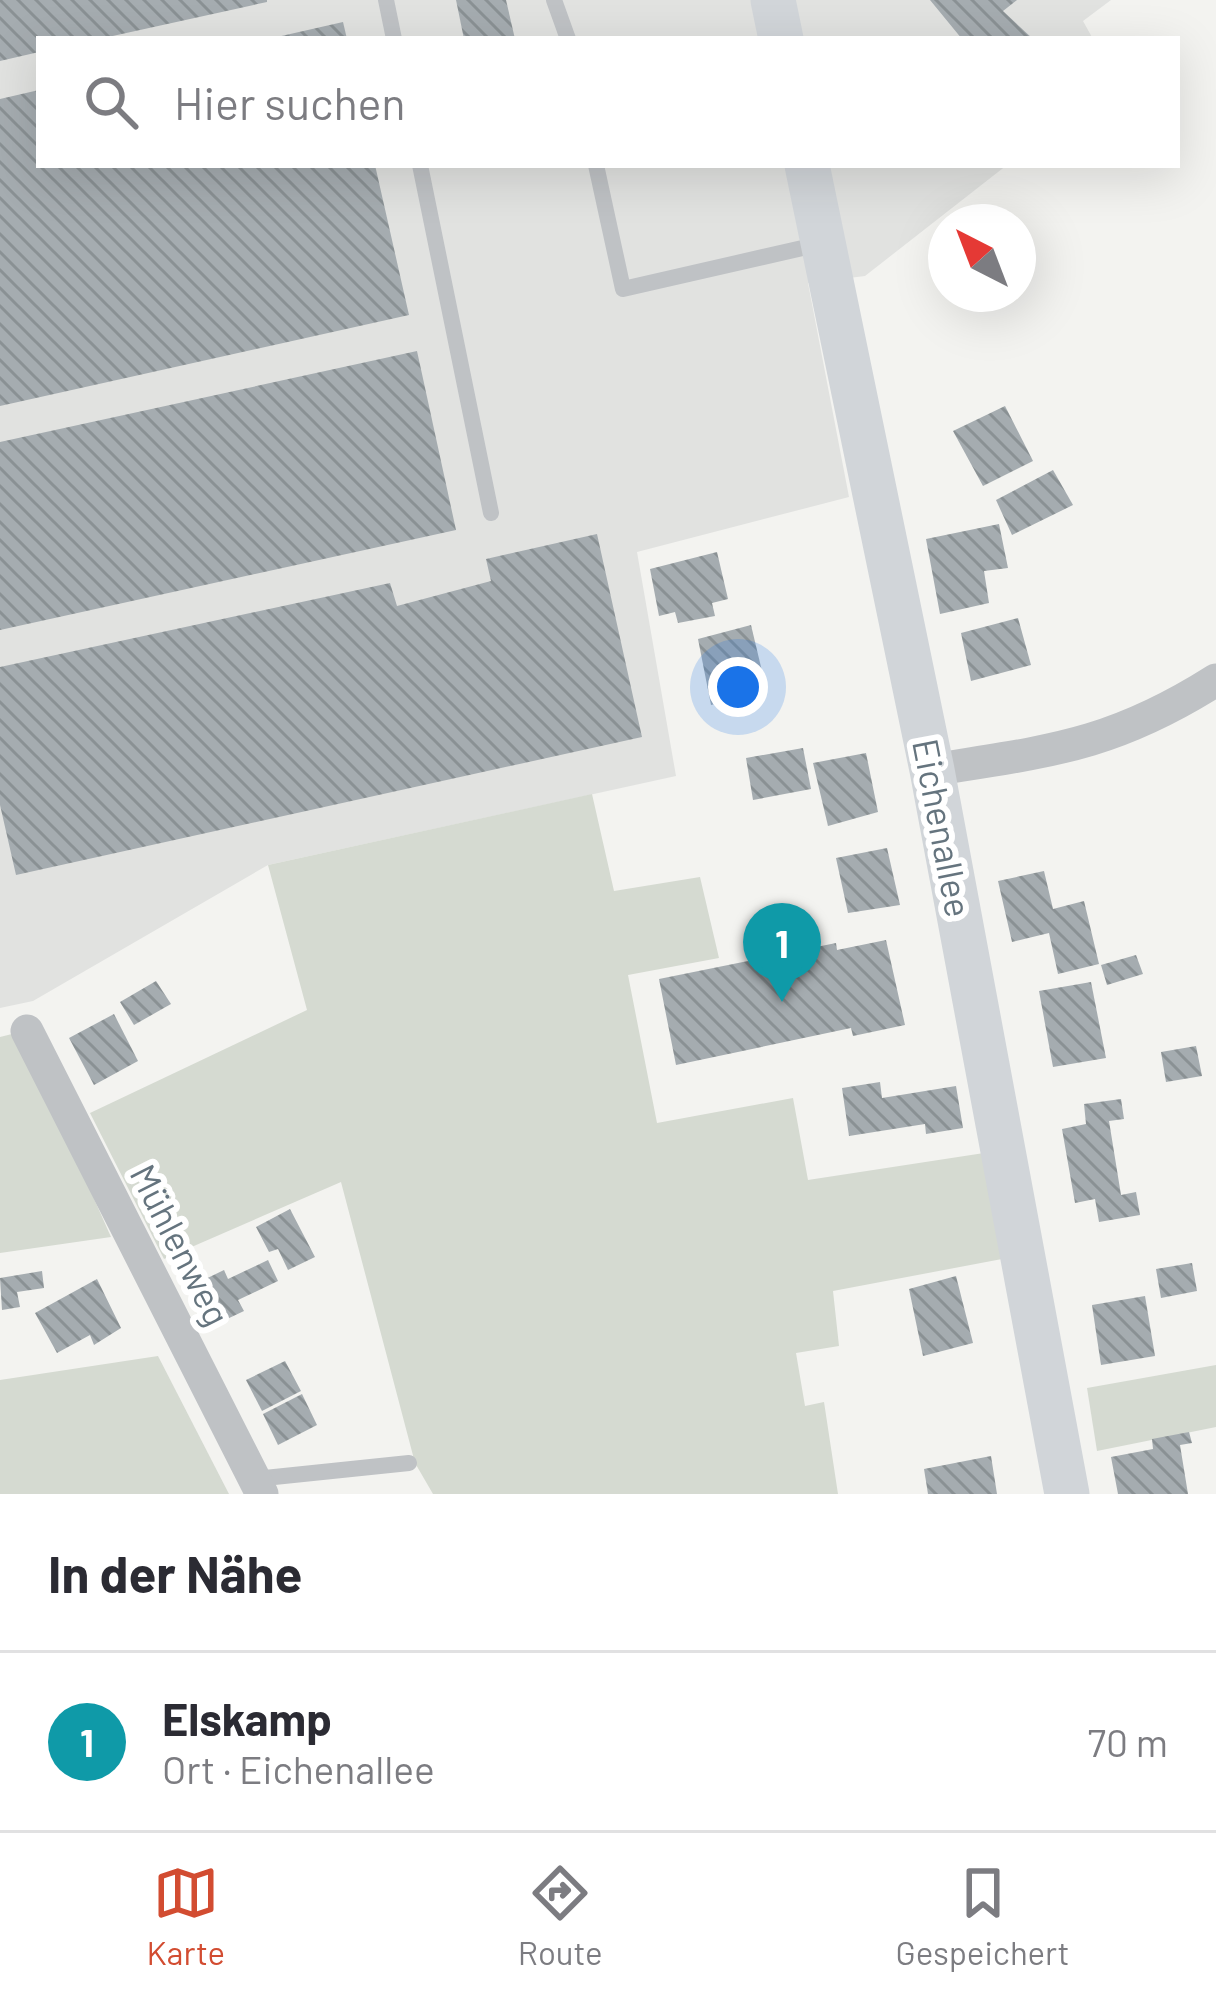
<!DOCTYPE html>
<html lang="de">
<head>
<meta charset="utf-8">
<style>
	body { margin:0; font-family:Barlow,sans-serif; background:#f7f7f7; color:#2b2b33 }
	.compass { position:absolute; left:928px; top:204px; width:108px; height:108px; border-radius:50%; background:#fff; box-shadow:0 12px 48px #0002; rotate:318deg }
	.you { position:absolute; left:738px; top:687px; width:42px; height:42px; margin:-30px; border:9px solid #fff; border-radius:50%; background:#1a73e8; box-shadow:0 0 0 18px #1a73e833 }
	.badge { display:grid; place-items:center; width:78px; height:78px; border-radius:50%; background:#d24c31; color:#fff; font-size:39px; font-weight:700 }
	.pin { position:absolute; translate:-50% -99px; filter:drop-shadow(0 3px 6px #0008) }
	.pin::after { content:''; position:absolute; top:63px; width:42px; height:36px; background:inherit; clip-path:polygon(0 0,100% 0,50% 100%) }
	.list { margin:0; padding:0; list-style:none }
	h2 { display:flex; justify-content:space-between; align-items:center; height:156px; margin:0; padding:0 48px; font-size:51px }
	h2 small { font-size:39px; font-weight:400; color:#7c7c81 }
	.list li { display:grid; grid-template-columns:78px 1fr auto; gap:36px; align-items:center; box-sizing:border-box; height:180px; padding:0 48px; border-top:3px solid #e1e1e2 }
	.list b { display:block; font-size:45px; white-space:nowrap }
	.list p { margin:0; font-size:39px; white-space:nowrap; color:#7c7c81 }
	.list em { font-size:39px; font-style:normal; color:#7c7c81 }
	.icon { flex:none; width:66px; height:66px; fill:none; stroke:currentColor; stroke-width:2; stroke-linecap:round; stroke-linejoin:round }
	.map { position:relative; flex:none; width:1216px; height:1494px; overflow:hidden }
	.search { position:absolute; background:#fff; box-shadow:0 12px 48px #0002; left:36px; right:36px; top:36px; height:132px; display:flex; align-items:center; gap:30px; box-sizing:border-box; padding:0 42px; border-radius:0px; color:#7c7c81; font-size:45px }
	.sheet { height:336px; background:#fff }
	nav { display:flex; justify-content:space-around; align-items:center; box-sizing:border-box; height:168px; border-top:3px solid #e1e1e2; background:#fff; font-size:33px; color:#7c7c81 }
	nav a { display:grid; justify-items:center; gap:6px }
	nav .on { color:#d24c31 }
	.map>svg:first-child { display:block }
	.built { fill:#e1e2e0 }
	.grass { fill:#d5dad1 }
	.building { fill:url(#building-back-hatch) }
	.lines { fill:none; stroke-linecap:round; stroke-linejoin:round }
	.lane { stroke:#bfc2c5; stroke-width:16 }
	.street { stroke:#bfc2c5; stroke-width:33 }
	.secondary { stroke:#d1d5d9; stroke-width:45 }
	.labels { text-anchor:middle; stroke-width:12; stroke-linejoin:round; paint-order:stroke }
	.street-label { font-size:36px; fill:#65747e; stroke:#fff }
</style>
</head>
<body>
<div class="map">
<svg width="1216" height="1494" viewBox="0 0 1216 1494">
	<defs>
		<pattern id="building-back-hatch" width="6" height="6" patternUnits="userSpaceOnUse" patternTransform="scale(3)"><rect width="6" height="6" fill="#a5acb0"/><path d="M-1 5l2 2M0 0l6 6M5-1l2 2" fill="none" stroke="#8a9194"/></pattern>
	</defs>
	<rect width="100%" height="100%" fill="#f3f3f0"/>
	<!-- built -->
	<path class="built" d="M0,0H1111L1083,21L1093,39H39V165H1007L865,276L808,283L849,497L637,552L676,776L268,865L33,1001L0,1008Z"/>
	<!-- grass -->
	<g class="grass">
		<path d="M592,794L614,891L700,877L719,958L628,975L657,1123L793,1098L808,1180L984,1153L1002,1259L833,1291L839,1346L796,1353L805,1406L824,1402L838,1494H433L415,1463L341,1182L164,1259L90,1113L307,1010L268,865Z"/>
		<path d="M20,1032L111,1237L0,1253V1037Z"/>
		<path d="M158,1356L229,1494H0V1380Z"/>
		<path d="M1216,1365V1427L1097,1451L1087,1388Z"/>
	</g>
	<!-- building -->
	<g class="building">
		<path d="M0,0H267V2L99,39H39V52L0,61Z"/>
		<path d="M456,0H506L515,39H464Z"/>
		<path d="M930,0H1017L1003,11L1033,39H962Z"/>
		<path d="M343,22L347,39H277V37Z"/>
		<path d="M39,90V165H375L409,315L0,406V99Z"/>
		<path d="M417,351L456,530L0,630V442Z"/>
		<path d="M1005,406L1033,461L983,486L953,431Z"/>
		<path d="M1053,470L1073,505L1012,535L996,500Z"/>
		<path d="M999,524L1008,568L984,571L989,603L940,614L926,539Z"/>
		<path d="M597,534L642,737L16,875L0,805V667L390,583L397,606L491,581L486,559Z"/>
		<path d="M717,552L728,599L712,603L715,616L678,623L675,612L659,616L650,569Z"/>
		<path d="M1018,618L1031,665L971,681L961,633Z"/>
		<path d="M751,625L767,692L711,705L698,639Z"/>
		<path d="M803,748L811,789L753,800L746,758Z"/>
		<path d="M866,753L878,812L828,826L813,763Z"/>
		<path d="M887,848L900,905L848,913L836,858Z"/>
		<path d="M1044,871L1053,909L1084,901L1099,964L1058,974L1049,933L1012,942L998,881Z"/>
		<path d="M886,940L905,1025L853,1036L851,1028L676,1065L659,979L836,943L837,950Z"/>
		<path d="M1136,955L1143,974L1107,985L1101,965Z"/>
		<path d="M156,981L171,1004L134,1025L120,1002Z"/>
		<path d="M1091,982L1106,1058L1053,1067L1039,991Z"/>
		<path d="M114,1014L138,1061L94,1085L69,1038Z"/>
		<path d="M1196,1046L1202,1076L1166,1082L1161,1052Z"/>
		<path d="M880,1082L882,1098L956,1086L963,1128L926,1134L925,1124L849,1136L842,1088Z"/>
		<path d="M1121,1099L1124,1119L1109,1121L1121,1195L1136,1192L1140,1215L1099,1222L1095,1199L1075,1203L1062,1129L1086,1124L1084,1104Z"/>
		<path d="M290,1209L315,1257L288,1270L278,1249L269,1252L256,1227Z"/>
		<path d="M268,1260L278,1281L238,1300L244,1311L208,1328L189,1287L224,1270L228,1279Z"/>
		<path d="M1192,1263L1197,1291L1161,1298L1156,1269Z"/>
		<path d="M42,1271L44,1288L17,1292L20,1307L2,1310L0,1278Z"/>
		<path d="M956,1276L973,1343L923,1356L909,1289Z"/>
		<path d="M97,1279L121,1328L94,1345L90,1335L57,1353L35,1313Z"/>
		<path d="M1145,1296L1155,1356L1101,1365L1092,1305Z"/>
		<path d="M285,1361L301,1391L262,1411L246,1380Z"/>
		<path d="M302,1394L317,1425L278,1445L263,1414Z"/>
		<path d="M1189,1432L1192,1443L1180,1445L1188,1494H1118L1111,1457L1153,1449L1152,1439Z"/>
		<path d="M991,1456L997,1494H928L924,1469Z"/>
	</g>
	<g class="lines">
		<!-- lane -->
		<g class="lane">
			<path d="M386,0L394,39"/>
			<path d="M554,0L568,39"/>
			<path d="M420,165L491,513"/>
			<path d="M596,165L623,289L820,244"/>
			<path d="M255,1479L409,1463"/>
		</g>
		<!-- street -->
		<g class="street">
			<path d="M932,770C1050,751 1112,746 1216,680"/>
			<path d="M27,1031L262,1494"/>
		</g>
		<!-- secondary -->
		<g class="secondary">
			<path d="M773,0L781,39"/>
			<path d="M807,165L932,770L1067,1494"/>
		</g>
	</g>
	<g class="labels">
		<!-- street labels -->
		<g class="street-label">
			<text transform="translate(942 828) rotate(79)" y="13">Eichenallee</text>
			<text transform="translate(180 1245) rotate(63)" y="13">Mühlenweg</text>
		</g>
	</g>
</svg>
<svg class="compass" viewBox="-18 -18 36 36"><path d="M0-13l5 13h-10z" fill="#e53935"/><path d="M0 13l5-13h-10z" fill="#7c7c81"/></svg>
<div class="you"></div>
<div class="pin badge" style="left:782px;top:1002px;background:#0f9aa8">1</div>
<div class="search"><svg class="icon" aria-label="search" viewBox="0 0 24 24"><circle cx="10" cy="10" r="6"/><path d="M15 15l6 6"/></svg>Hier suchen</div>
</div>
<section class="sheet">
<h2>In der Nähe<small></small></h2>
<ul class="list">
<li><span class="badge" style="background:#0f9aa8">1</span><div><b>Elskamp</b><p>Ort · Eichenallee</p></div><em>70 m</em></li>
</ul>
</section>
<nav>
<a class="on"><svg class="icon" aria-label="map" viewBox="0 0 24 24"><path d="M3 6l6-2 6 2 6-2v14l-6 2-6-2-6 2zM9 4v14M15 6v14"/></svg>Karte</a>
<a><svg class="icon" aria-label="directions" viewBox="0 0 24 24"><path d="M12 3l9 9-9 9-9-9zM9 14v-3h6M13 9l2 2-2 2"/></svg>Route</a>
<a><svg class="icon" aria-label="saved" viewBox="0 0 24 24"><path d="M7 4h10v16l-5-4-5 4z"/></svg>Gespeichert</a>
</nav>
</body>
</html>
